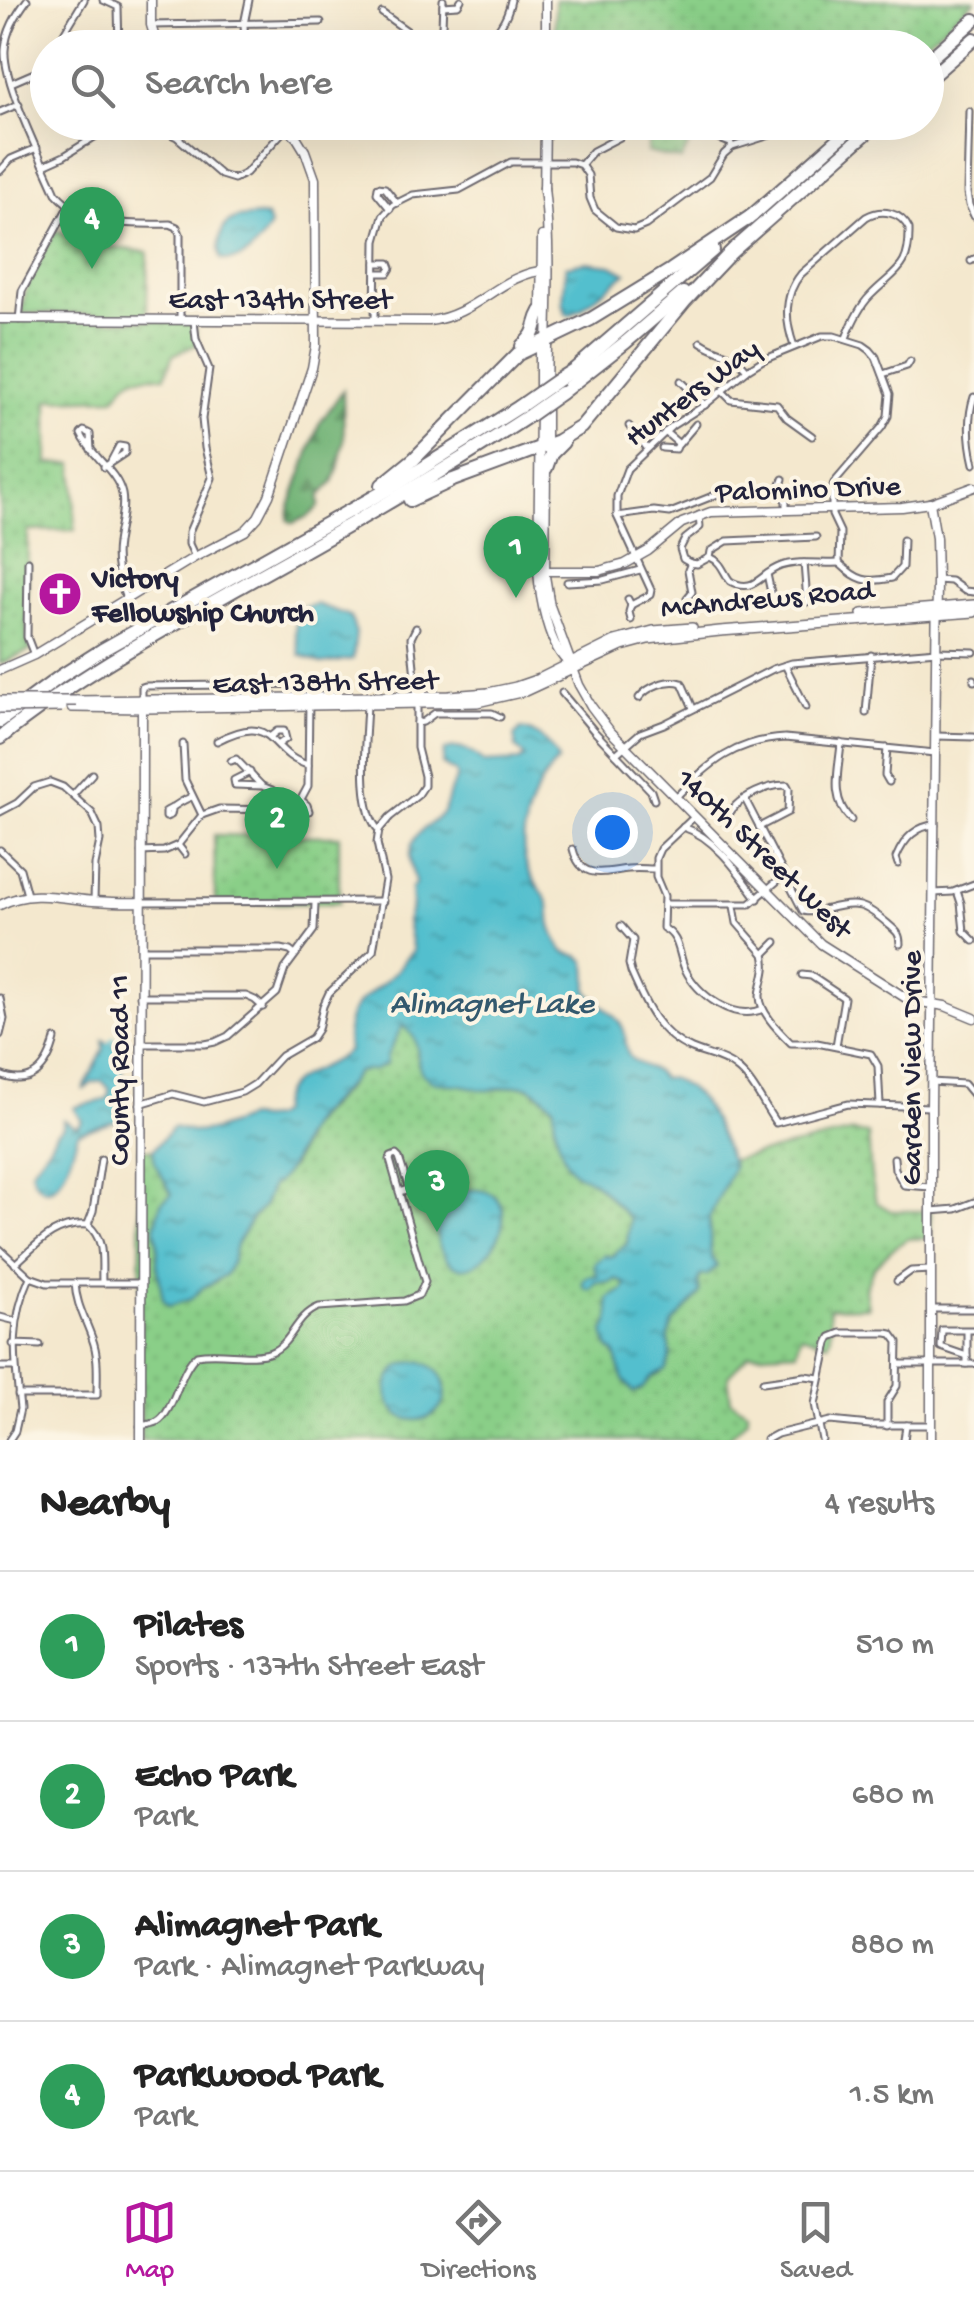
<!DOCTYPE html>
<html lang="en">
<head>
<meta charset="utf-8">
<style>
	body { margin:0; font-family:"Gochi Hand",sans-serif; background:#f6f6f6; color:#222 }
	.you { position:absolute; left:612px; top:832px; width:35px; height:35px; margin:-25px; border:8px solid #fff; border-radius:50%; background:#1a73e8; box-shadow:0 0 0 15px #1a73e833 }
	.badge { display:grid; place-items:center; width:65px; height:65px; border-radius:50%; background:#b5179e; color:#fff; font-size:32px; font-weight:700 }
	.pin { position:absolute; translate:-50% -82px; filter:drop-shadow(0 2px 5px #0008) }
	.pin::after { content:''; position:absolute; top:52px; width:35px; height:30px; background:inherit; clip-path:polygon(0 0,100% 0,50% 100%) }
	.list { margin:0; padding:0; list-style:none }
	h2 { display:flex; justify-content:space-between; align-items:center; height:130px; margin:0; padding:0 40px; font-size:42px }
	h2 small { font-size:32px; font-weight:400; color:#767676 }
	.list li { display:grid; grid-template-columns:65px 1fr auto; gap:30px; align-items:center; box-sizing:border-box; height:150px; padding:0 40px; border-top:2px solid #e0e0e0 }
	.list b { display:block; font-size:38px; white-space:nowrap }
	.list p { margin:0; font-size:32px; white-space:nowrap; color:#767676 }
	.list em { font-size:32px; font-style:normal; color:#767676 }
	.icon { flex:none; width:55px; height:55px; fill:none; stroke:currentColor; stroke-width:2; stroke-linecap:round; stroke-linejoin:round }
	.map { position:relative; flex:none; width:974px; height:1440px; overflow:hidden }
	.search { position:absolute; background:#fff; box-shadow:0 10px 40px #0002; left:30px; right:30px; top:30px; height:110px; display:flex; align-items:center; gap:25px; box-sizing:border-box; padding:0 35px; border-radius:55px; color:#767676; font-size:38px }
	.sheet { height:730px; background:#fff }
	nav { display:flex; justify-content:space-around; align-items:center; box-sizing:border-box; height:140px; border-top:2px solid #e0e0e0; background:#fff; font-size:28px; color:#767676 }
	nav a { display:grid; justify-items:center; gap:5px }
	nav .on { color:#b5179e }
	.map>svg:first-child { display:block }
	.forest { fill:url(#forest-firs); stroke:#486a58; stroke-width:2.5 }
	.park { fill:url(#park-dots); stroke:#567862; stroke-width:2.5 }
	.water { fill:url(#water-ripples); stroke:#3a7084; stroke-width:2.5 }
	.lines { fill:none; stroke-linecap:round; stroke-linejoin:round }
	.canal { stroke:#53bfce; stroke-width:5 }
	.minor-casing { stroke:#6c676e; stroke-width:9 }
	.tertiary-casing { stroke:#6c676e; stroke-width:11 }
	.secondary-casing { stroke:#6c676e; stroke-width:12 }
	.motorway-casing { stroke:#6c676e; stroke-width:16 }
	.minor { stroke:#fff; stroke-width:5 }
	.tertiary { stroke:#fff; stroke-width:8 }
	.secondary { stroke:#fff; stroke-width:9 }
	.motorway { stroke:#fff; stroke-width:12 }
	.secondary-bridge-casing { stroke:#6c676e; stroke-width:12; stroke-linecap:butt }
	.motorway-bridge-casing { stroke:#6c676e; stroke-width:16; stroke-linecap:butt }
	.secondary-bridge { stroke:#fff; stroke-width:9 }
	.motorway-bridge { stroke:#fff; stroke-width:12 }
	.labels { text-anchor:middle; stroke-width:8; stroke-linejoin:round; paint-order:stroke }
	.street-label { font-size:30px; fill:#22223b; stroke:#fcf5e5 }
	.poi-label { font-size:30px; font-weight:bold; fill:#22223b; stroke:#fcf5e5; text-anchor:start }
	.water-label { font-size:32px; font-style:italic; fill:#33596e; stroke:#fcf5e5 }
</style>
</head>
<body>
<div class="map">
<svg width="974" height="1440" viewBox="0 0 974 1440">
	<defs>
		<pattern id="forest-firs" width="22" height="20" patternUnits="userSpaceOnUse" patternTransform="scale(2.5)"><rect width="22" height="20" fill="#6fb274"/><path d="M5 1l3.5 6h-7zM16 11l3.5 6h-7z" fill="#5b9060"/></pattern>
		<pattern id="park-dots" width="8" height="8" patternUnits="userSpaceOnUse" patternTransform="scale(2.5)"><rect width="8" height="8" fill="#8acf88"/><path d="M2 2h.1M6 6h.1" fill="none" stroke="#77b176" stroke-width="1.8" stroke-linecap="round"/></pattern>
		<pattern id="water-ripples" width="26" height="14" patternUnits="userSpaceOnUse" patternTransform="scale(2.5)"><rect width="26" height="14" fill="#53bfce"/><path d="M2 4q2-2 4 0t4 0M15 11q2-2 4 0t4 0" fill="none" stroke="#449ba8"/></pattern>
	</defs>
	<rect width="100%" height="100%" fill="#fcf5e5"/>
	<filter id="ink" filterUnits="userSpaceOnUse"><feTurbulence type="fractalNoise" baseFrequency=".01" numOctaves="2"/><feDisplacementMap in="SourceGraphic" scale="20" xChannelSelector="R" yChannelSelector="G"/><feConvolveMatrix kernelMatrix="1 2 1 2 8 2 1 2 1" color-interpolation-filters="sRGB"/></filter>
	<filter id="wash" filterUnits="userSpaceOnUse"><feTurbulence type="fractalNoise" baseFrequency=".0048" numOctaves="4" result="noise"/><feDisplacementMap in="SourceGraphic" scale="40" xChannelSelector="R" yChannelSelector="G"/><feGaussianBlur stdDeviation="2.25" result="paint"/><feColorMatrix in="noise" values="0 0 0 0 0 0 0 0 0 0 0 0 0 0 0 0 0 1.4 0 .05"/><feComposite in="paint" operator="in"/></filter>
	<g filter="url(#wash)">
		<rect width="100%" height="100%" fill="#f4e8ce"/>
		<!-- forest -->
		<path class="forest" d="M343,390L344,440L338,469L333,482L320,495L319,507L309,516L293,523L288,520L289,509L319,424Z"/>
		<!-- park -->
		<g class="park">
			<path d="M555,0H974V1L920,47L555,48Z"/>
			<path d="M650,123H691V140L681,160L647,152L651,126Z"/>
			<path d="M56,230C86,243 116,249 148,252L147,315L22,313C24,282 42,257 56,230Z"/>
			<path d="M0,319L194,321L198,344L173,355L165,376C137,377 131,372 115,398L48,400V464H74L75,530L28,531L27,637L31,650L0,664Z"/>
			<path d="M214,835L339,836V903H215Z"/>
			<path d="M402,1026C418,1034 418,1047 418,1064C437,1073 455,1084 476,1088C517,1096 513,1068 554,1107L555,1128L564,1154L571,1166L596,1184L630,1219L627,1244L608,1258L590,1289L596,1282H611L616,1279L626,1284L624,1290L613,1295L608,1328L609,1345L615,1353L623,1379L630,1386L631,1389L639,1391L652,1377L661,1373L671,1354L668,1337L673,1323L698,1296V1281L711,1258L709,1218L733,1167L731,1160L853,1132L868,1134L871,1176L876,1202L891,1211H931V1238L907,1239L890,1251L873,1268L865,1289L868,1307L829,1308L831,1337L828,1343L801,1335L797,1351L749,1354L728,1376L731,1401L747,1411L748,1419L729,1437V1440H141L140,1149L153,1150L155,1163L172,1195L161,1203L155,1228L158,1245L157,1263L163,1300L170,1306L191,1299L202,1288L215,1282L228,1271L236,1244L252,1218L263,1207L272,1184L292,1166L308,1128L345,1089L357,1072C383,1070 392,1046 402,1026Z"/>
		</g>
		<!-- water -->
		<g class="water">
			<path d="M259,216L267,217L270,226C260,244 244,266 221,259C217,246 219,234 227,223L238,218Z"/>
			<path d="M585,262L611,265L626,273L581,309L570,315L566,314L563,302L566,266Z"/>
			<path d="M316,604L350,616L356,633L353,659L323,664L300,655L295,631L298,609Z"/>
			<path d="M521,729C536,730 553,747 558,761C533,786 515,834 528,869C533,881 542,890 548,902C551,909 549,918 551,925C552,932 557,940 560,947C566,958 578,951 585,961C590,970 587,983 588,992C599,1004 614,1013 622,1026C628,1036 623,1048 630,1057C638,1066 652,1065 662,1079L670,1078C680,1083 690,1088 697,1096C712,1112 725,1146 733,1167L709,1218L711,1257L717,1266L708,1275L700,1276L698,1282L700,1292L698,1296L673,1323L668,1337L671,1354L666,1369L651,1377L643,1388L634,1392L623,1379L615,1353L609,1348L606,1342L604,1331C614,1322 607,1310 609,1298L624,1290L626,1284L616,1279L611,1282H596L591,1289H586L583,1285V1280L588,1276H598L594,1267L595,1263L606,1255L608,1257L615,1255L616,1252L627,1244L630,1219C619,1208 608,1195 597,1185C590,1178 583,1177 576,1173C561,1163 553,1123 554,1106C526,1080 526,1084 490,1090C481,1092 476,1087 467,1086C454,1083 441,1086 429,1079C407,1066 430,1043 402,1026L387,1056L386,1064L374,1070L357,1072C345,1091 327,1103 313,1120C297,1141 297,1163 276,1184H272L263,1207L252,1218L236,1244L231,1264L225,1275L202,1288L191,1299L169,1306L163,1300L157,1263L158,1245L155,1228L161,1203L172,1194L155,1163L153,1150L173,1127L192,1132L215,1130L247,1118L261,1119L272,1118L279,1113C281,1070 323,1074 348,1051C342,998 367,1003 397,970C402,964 406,957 413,951L407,921L412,906L411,888L415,885C415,874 408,865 410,853C413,828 434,827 444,810C450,799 448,790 456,780V773L442,764L444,751C459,743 473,752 484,763L519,761L525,757L516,748L514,736Z"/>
			<path d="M103,1040L117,1047L121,1053L123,1100L122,1119L78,1133C74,1146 63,1191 46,1189C36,1187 33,1178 31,1170L50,1145L56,1133L63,1127V1119L74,1126H79L82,1121L74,1108C85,1102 100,1105 109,1097V1088L102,1081L92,1083L83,1090L104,1049Z"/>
			<path d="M467,1190C534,1185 494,1275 458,1267C438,1262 430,1220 440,1206C446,1196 457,1194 467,1190Z"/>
			<circle cx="416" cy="1391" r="29"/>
		</g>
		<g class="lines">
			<!-- canal -->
			<path class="canal" d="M111,1043L113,1039"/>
		</g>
	</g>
	<g filter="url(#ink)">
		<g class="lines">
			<defs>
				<g id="minor">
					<path d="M27,0C16,15 6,31 5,50C3,83 42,160 56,193C85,226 129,225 170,224L177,227L180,234V320"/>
					<path d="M103,0L118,7L119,48"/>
					<path d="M443,6L458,5L461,0"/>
					<path d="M382,13L431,48"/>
					<path d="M151,25L321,22"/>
					<path d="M55,48L84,0"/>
					<path d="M245,48L244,24L249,0"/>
					<path d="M430,48L442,27L443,0"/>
					<path d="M482,48C496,33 507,21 511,0"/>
					<path d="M11,83L48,67"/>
					<path d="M969,111L967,193L969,205L974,216"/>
					<path d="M0,112L19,104"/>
					<path d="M79,122L87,142"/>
					<path d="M730,143L722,140L720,135L722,131H727L732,147"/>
					<path d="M44,165L64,156L101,133L110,130L139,134L157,131L166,132L177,137L221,175L234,179L246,173L287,127"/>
					<path d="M581,165L593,151L620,137"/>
					<path d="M0,171L11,159L37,148"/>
					<path d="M390,209L377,193L378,187L385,188L397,203"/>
					<path d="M971,261L974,259"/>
					<path d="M376,263H389L391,268L388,273H376"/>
					<path d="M19,320L22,291L68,207"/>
					<path d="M194,321L196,339L209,369L202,419L205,448L212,478L189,532V544L195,557"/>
					<path d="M375,321L376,241L383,216L393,205L413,195L459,190L511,162H572L581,165L588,175L590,198L595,210L616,227L634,230L646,225L710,177L724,154L732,147L770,135"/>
					<path d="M701,342C722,356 730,349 747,370"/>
					<path d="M794,346C785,321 783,296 801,274L866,217C882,208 901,212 909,229C910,271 895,270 870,296C859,307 852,323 846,338"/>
					<path d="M883,374L907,366L910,361"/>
					<path d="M681,381L705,405"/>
					<path d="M722,391L731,400L777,405L787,418L812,436"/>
					<path d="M974,397C967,418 969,443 974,464"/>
					<path d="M629,426L647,448"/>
					<path d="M665,432L679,444L696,424"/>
					<path d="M662,448L676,449L678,444"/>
					<path d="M91,450L90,434L84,431L81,434C91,456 117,471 122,494C125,510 119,527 117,543C114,563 119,580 126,599"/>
					<path d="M104,467L125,453V447L119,446L111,461"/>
					<path d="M783,479L779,491L786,501V510"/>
					<path d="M617,516L654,511L670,513L728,490"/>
					<path d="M710,557L711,551L727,541L816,537"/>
					<path d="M28,561L27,637L34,655"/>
					<path d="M690,563L683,559L680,549L685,539L700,527L699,515"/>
					<path d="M691,563L697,564L710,557C722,562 723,572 730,581C755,595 760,573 781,566C799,560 821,564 839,563"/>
					<path d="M804,563L807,602"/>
					<path d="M839,563C858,581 866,583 892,578L902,567L903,540"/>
					<path d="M504,570L538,571"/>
					<path d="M767,574L773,602"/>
					<path d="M937,580L951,581L965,591L974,592"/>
					<path d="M567,582L603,580L640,570"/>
					<path d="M687,598L692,592L688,570L691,563"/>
					<path d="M628,599L631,605L629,612L631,620"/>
					<path d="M631,605L650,595L651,590L617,516V496L627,469L672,426L705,405L747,370L763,360L822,336H834L863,345L870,350L876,357L890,394L888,416L882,427L834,483L832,491V515L840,532L839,563"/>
					<path d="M785,665L806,707"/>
					<path d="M974,681V679"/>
					<path d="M308,684H332"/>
					<path d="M562,693L594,731L651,791L654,800"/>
					<path d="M639,698C647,687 668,678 682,683L693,708"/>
					<path d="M367,704C366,734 357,810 379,830"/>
					<path d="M866,713L871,655"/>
					<path d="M417,723L423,722L435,713H492L500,717"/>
					<path d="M271,736L277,731H284L286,739L279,744"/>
					<path d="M936,736L974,737"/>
					<path d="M217,741C277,710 266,753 308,765"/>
					<path d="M841,743C839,771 829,797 851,820"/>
					<path d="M183,744L185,780L202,815"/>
					<path d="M887,748L885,775L889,782"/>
					<path d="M616,754L640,733L664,724L773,669L792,663L937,651L974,652"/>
					<path d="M231,761L236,759L261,785"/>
					<path d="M250,772L234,780L235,785L262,786L272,790L271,809"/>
					<path d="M73,795L92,774"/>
					<path d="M676,797C711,762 734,741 785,738L935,753"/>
					<path d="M745,799L803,911C812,913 818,911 827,909C857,901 865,904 888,924C896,931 900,933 900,944"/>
					<path d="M297,805L302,811H309L307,805L301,800"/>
					<path d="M172,810L171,815L166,817V811C175,807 181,800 192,797"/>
					<path d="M0,812L17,803L34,787L50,782L63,787L92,813L99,828L100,841L95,865L94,900"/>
					<path d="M695,816L660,849L656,858V877L664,896L663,928C680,936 678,953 685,969C697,995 734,1022 763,1009"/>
					<path d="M726,824C729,800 765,785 787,785L789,789L788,812L759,827"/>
					<path d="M683,827C715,837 739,873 758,899"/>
					<path d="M178,845L185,854"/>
					<path d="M573,849C581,881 603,872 628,869C637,868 646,869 654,869"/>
					<path d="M0,850L20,869L27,895"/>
					<path d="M141,852L164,851L178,845L202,815L219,809L285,810L299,803L308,786L309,698L308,684L145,686L142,687V700"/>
					<path d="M898,864L896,858C903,841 915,826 935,825"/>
					<path d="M957,891L961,903L964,931L974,941"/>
					<path d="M934,893L953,892L974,884"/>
					<path d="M141,902L383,901"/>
					<path d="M664,904H750L783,876"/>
					<path d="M734,906L737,923L764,954C768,970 762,979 760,995C759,1012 780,1032 791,1043H817L871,1054L878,1066L880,1105"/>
					<path d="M621,926L633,940L629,964L631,972C645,1004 658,1035 692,1049C706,1055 722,1057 735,1067C753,1080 763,1105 776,1123L848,1104L930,1107"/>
					<path d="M141,949H281L290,951L295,955"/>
					<path d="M764,954L776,942"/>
					<path d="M802,975L811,976L844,998L836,1046"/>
					<path d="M140,996H246L255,1000L263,1007"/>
					<path d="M0,998L4,1019L0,1035"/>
					<path d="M140,1044H205L215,1042L228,1036L277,993L285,969L314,930L315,903"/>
					<path d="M0,1075C32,1088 48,1068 55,1039"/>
					<path d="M931,1082L964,1084L974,1096"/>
					<path d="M140,1104L173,1094L204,1102L242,1092L255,1084L281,1056L312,1038L318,1029L323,1006L329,993L373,951L385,880L377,843L379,830L390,817L418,795L424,786V776L417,748V696L411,638L416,628"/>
					<path d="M894,1158L895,1169L904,1185L930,1187"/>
					<path d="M931,1211L956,1209L974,1202"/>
					<path d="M88,1224L93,1211L101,1159"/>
					<path d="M88,1225C106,1240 101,1261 102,1282"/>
					<path d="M0,1249L30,1277L47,1283H140"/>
					<path d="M15,1264C37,1244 56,1222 88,1225"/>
					<path d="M897,1281L911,1271L931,1270"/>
					<path d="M931,1309H974"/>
					<path d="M0,1317L16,1321"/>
					<path d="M967,1331V1364"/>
					<path d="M13,1344L40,1345"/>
					<path d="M967,1356L941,1347L942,1330H974"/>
					<path d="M898,1364H974"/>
					<path d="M0,1367H15"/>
					<path d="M763,1382L805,1376L820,1378"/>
					<path d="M18,1395H97C97,1376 99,1356 92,1338C85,1318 76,1304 75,1283"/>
					<path d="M140,1426C145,1425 153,1424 157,1422C174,1413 179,1370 197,1355C220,1350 251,1360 271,1352C292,1344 295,1316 319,1307L404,1301L419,1295L425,1282L390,1160L391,1157L396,1155L399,1158L409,1189L399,1192"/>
					<path d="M9,1440L15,1431L20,1409C15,1361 9,1323 30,1277"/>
					<path d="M766,1440L777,1434L830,1421L870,1425H930"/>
					<path d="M822,1440L815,1404L828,1343L831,1337L841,1333H887L892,1334L898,1342L897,1386L887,1402V1426"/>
					<path d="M904,1440L906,1425"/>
				</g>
				<g id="tertiary">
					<path d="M151,0V25L158,48"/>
					<path d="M546,48V0"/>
					<path d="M544,188C552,254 547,322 546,389"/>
					<path d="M544,192L545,122"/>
					<path d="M541,312L542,236"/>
					<path d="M0,319L429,321C478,315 500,273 548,270"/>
					<path d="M540,341V392"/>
					<path d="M540,406L538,571C540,598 548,647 570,664"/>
					<path d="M546,449V403"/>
					<path d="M546,468L545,576L550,606L579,685L591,706L609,730L821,944L909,1000L945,1006L974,1018"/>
					<path d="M930,503L936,538L937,580L931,1107V1440"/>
					<path d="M542,571H599L625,564L648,551L682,523L711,512L902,507L930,503L974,487"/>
					<path d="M0,670L34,655L195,557L245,531L258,517L269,496L312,368L316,346L315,179L305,151L297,138L280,122"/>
					<path d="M0,905C30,889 61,898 93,901C109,902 125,903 141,902"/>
					<path d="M141,1440L142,704"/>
				</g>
				<g id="secondary">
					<path d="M862,614L974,605"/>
					<path d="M76,701L449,696L488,693L516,687L539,679L615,641L653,631L692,628"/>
					<path d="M72,707L146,708L477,702L525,691L622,646L648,639L720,631L974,612"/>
				</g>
				<g id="motorway">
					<path d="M926,62L974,20"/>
					<path d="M926,81L974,39"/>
					<path d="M747,220L858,122"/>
					<path d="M729,254L879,122"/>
					<path d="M522,346C540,330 532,326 541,311"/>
					<path d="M559,379L575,369L713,250"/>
					<path d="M561,393L626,342L683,293"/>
					<path d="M546,468L551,454L563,442"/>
					<path d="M382,485L414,459L518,354L591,319L671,270L753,215"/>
					<path d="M410,500L453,480L558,441L581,427L685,301L735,248"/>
					<path d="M0,721L61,676L102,650L399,483L519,407"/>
					<path d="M0,738C76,677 161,631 245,584C341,531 435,477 527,417"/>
				</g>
			</defs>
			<!-- minor casing -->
			<use href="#minor" class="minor-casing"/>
			<!-- tertiary casing -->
			<use href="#tertiary" class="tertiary-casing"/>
			<!-- secondary casing -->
			<use href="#secondary" class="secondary-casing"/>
			<!-- motorway casing -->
			<use href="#motorway" class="motorway-casing"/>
			<!-- minor -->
			<use href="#minor" class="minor"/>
			<!-- tertiary -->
			<use href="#tertiary" class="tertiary"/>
			<!-- secondary -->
			<use href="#secondary" class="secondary"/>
			<!-- motorway -->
			<use href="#motorway" class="motorway"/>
			<defs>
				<g id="secondary-bridge">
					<path d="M0,701H76"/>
					<path d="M0,708L62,707"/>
				</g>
				<g id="motorway-bridge">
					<path d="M519,407L559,379"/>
					<path d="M527,417L561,393"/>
				</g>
			</defs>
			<!-- secondary-bridge casing -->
			<use href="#secondary-bridge" class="secondary-bridge-casing"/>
			<!-- motorway-bridge casing -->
			<use href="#motorway-bridge" class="motorway-bridge-casing"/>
			<!-- secondary-bridge -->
			<use href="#secondary-bridge" class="secondary-bridge"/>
			<!-- motorway-bridge -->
			<use href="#motorway-bridge" class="motorway-bridge"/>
		</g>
	</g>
	<!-- icons -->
	<defs>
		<symbol id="church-disc" viewBox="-11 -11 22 22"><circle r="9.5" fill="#b5179e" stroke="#fcf5e5"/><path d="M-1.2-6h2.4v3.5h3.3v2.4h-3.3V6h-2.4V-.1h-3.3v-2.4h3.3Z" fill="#fff"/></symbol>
	</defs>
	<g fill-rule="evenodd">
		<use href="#church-disc" x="35" y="569" width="50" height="50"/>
	</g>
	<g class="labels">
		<!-- street labels -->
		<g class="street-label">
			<text x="280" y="308">East 134th Street</text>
			<text transform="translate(691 391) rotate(-37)" y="10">Hunters Way</text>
			<text transform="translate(808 487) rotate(-2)" y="10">Palomino Drive</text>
			<text transform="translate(767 597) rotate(-5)" y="10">McAndrews Road</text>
			<text transform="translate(325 680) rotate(-1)" y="10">East 138th Street</text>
			<text transform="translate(766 852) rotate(44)" y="10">140th Street West</text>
			<text transform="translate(910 1068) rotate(-90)" y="10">Garden View Drive</text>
			<text transform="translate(118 1070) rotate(-90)" y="10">County Road 11</text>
		</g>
		<!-- poi labels -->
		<g class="poi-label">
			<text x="92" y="587">Victory<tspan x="92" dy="34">Fellowship Church</tspan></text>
		</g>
		<!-- water labels -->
		<g class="water-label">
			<text x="492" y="1012">Alimagnet Lake</text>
		</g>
	</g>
</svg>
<div class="you"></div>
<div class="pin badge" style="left:516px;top:598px;background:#2e9e5b">1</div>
<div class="pin badge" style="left:277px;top:869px;background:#2e9e5b">2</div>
<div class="pin badge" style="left:437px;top:1232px;background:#2e9e5b">3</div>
<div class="pin badge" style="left:92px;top:269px;background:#2e9e5b">4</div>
<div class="search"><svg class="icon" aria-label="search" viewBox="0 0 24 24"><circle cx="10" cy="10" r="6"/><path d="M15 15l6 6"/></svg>Search here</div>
</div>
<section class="sheet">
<h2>Nearby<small>4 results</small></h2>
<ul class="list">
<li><span class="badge" style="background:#2e9e5b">1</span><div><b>Pilates</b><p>Sports · 137th Street East</p></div><em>510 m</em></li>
<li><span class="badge" style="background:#2e9e5b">2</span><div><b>Echo Park</b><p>Park</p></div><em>680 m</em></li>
<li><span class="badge" style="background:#2e9e5b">3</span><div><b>Alimagnet Park</b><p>Park · Alimagnet Parkway</p></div><em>880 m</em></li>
<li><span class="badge" style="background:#2e9e5b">4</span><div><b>Parkwood Park</b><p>Park</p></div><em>1.5 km</em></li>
</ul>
</section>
<nav>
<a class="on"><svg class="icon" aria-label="map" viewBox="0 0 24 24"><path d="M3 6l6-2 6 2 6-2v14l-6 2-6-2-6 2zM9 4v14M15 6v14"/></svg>Map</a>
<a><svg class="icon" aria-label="directions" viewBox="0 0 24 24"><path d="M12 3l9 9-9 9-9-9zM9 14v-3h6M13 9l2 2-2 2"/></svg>Directions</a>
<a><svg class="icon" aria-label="saved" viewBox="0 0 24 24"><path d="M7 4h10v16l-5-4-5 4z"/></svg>Saved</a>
</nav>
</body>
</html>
